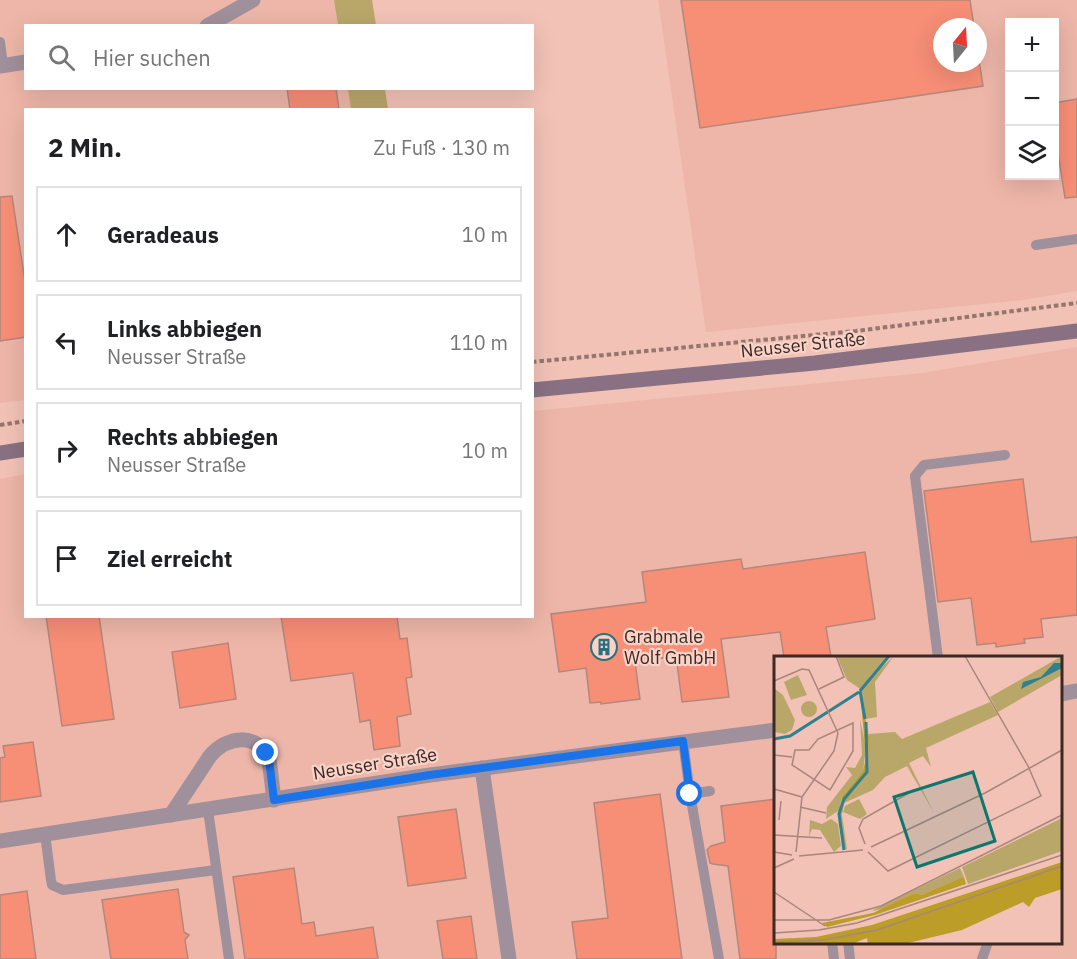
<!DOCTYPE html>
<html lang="de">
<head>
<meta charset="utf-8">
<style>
	body { margin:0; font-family:"IBM Plex Sans",sans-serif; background:#f2f2f2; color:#202124 }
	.controls { position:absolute; right:18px; top:18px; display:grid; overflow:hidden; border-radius:0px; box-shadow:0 6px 24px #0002 }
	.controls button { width:54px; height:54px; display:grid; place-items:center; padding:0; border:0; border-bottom:2px solid #e0e0e0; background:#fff; color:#202124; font:30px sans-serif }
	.compass { position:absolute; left:933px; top:18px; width:54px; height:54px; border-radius:50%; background:#fff; box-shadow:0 6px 24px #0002; rotate:18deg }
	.stop { position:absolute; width:18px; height:18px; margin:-14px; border:4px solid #1a73e8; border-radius:50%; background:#fff }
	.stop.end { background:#1a73e8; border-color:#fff; box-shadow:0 2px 6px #0008 }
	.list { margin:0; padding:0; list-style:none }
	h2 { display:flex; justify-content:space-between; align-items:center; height:78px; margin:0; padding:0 24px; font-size:26px }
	h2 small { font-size:20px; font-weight:400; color:#757577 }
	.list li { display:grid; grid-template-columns:39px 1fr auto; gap:18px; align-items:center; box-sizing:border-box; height:96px; margin:0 12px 12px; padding:0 12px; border:2px solid #e0e0e0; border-radius:0px }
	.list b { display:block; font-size:22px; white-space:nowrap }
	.list p { margin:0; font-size:20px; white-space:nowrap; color:#757577 }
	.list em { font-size:20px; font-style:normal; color:#757577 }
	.icon { flex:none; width:33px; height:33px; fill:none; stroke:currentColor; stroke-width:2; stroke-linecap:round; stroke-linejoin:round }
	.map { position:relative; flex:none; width:1077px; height:959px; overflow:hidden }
	.search { position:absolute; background:#fff; box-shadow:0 6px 24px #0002; left:24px; top:24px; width:510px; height:66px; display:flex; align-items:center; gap:15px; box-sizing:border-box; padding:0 21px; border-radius:0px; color:#757577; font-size:22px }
	.panel { position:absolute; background:#fff; box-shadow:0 6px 24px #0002; left:24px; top:108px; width:510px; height:510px; border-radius:0px }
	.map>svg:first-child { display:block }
	.built { fill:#edb6a8; fill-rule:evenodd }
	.green { fill:#b9a76a }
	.building { fill:#f78e76; stroke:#b4877c; stroke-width:1.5 }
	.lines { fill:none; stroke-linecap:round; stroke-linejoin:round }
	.path { stroke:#96756d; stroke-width:4; stroke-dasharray:4.5 3; stroke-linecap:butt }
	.service { stroke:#a0909c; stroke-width:10 }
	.minor { stroke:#a0909c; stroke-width:15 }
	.secondary { stroke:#897183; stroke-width:15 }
	.route { stroke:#1a73e8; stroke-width:8 }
	.labels { text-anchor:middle; stroke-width:4.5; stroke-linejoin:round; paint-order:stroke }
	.street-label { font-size:18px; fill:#3c2925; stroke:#f9d2c8 }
	.poi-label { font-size:18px; fill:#3c2925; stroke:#f9d2c8; text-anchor:start }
	.inset-river { fill:none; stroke:#318090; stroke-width:3 }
	.inset-road { fill:none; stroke:#a9857c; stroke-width:1.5 }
	.view { fill:#0f766e; fill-opacity:0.15; stroke:#0f766e; stroke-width:3 }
	.inset-edge { fill:none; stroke:#3c2925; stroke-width:3 }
</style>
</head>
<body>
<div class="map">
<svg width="1077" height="959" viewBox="0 0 1077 959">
	<rect width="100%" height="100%" fill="#f2c2b6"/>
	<!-- built -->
	<g class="built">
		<path d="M0,0H334L338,25L26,26V88L348,89L351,109L26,110L25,400L0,403Z"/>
		<path d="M658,0H1077V291L1023,300L706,332ZM1010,22H1054V176H1010ZM942,27H978V63H942Z"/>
		<path d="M1077,347V959H0V479L25,474L26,616H532L533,411L922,373ZM776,658H1060V942H776Z"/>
	</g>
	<!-- green -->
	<g class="green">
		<path d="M334,0H372L376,25H338Z"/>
		<path d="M348,89H385L388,109H351Z"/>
	</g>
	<!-- building -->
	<g class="building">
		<path d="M681,0H970L974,27H942V63H978V53L983,86L700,128Z"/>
		<path d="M287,88H336L339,110H290Z"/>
		<path d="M1077,99V197L1065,198L1054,127V103Z"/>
		<path d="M12,196L26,288V337L0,341V197Z"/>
		<path d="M1023,479L1031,542L1077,537V615L1041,619L1043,637L1024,639L1025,643L996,647V643L977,645L971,598L938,602L924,491Z"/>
		<path d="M865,552L875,619L826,627L831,657H784L780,632L721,639L729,697L682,702L676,656L635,662L640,699L601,704V702L590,703L586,668L559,672L551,614L646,602L642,572L741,559L743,569Z"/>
		<path d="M46,616H99L114,719L62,726Z"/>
		<path d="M281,616H397L400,639L407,638L412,677L406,678L411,714L397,717L400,746L374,750L370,720L360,722L353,673L291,681Z"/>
		<path d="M228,643L236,699L180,708L172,652Z"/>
		<path d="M33,742L41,796L0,802V758L5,757L3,746Z"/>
		<path d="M660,794L682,959H577L572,922L608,918L594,803Z"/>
		<path d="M776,799V959H740L728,866L713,864L710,863L707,850L711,846L725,842L721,806Z"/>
		<path d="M456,809L466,878L408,886L398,817Z"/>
		<path d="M294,868L302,924L314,922L316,936L373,927L378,959H245L233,877Z"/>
		<path d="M178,889L184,932L189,935L185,940L188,959H111L102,900Z"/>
		<path d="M27,891L36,959H0V895Z"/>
		<path d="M471,916L477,959H443L437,921Z"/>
	</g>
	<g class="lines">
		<!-- path -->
		<g class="path">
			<path d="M532,362L856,331L1077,303"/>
			<path d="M0,425L26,421"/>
		</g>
		<!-- service -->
		<g class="service">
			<path d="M0,42L3,65"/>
			<path d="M1036,245L1077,239"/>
			<path d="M938,658L915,476L924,465L1005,455"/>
			<path d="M683,741L690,794L719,959"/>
			<path d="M690,794L710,791"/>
			<path d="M208,810L229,959"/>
			<path d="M45,834L51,880L52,885L63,890L216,870"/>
			<path d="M832,942L834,959"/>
			<path d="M848,942L850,959"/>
			<path d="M982,959L988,942"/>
		</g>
		<!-- minor -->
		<g class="minor">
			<path d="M207,26L253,0"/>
			<path d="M0,66L26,62"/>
			<path d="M1060,694L1077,691"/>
			<path d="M482,768L509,959"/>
			<path d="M171,815L210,756C227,736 257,732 269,759L274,800"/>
			<path d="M0,841L430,775L776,730"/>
		</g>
		<!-- secondary -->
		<g class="secondary">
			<path d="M532,390L815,363L1077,331"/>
			<path d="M0,453L26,449"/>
		</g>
	</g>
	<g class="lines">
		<!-- route -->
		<path class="route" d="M266,753L269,759L274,800L430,775L683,741L690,794"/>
	</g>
	<!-- icons -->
	<defs>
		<symbol id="building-ring" viewBox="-11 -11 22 22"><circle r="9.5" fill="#f9d2c8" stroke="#2a707e" stroke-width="1.5"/><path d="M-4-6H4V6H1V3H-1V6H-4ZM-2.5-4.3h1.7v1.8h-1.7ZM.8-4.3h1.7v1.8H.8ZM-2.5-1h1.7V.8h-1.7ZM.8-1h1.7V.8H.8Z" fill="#2a707e"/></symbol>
	</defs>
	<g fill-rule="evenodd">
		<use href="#building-ring" x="589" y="632" width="30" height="30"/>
	</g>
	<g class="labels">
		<!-- street labels -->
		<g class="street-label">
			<text transform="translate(803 345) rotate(-6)" y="6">Neusser Straße</text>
			<text transform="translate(375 764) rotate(-9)" y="6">Neusser Straße</text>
		</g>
		<!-- poi labels -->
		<g class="poi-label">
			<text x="624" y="643">Grabmale<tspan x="624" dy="21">Wolf GmbH</tspan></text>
		</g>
	</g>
	<!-- overview -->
	<g transform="translate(774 656)">
		<rect width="288" height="288" fill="#f2c2b6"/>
		<path d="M63,0H113L93,24L120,0L101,26L103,61L91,63L85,32L73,24ZM288,0V19L224,56L216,41ZM24,19L33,39L17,44L10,26ZM0,32L9,39L21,64L18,74L11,78L0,76ZM27 53a8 8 0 1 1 16 0a8 8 0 1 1-16 0ZM216,46L224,59L152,92L157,111L149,100L135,107L160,157L133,110L111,121L99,134L70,147L68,159L73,193H70L64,155L52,163L53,151L78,119L72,111L81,112L88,99L86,63L92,92L89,115L68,141L66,151L94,116L95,78L121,76L128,83ZM85,143L93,158L86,163L69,156L71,150ZM288,162V195L194,228L188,211ZM57,163L64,168L67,190L60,196L46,174L38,173L35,181L36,164L48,168ZM186,212L190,221L182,226L148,239L141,237L110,253L97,255Z" fill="#b9a76a"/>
		<path d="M86,35L95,81L94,116L67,151L68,141L89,115L92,102ZM288,206V233L261,242L255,251L249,246L188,274L130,288H94L93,282L78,288H0V283L42,281L98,269ZM190,221L192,228L101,259L53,271L48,267L99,257L141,237L148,239Z" fill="#bb9d28"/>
		<path d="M280,7H288V12L247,33L249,26L267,21Z" fill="#318090"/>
		<path class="inset-river" d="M86,35L115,0M86,35L91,63M0,83L16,80L85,36M70,194L65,158L70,143L93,116L92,66"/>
		<path class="inset-road" d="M0,25L28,13L35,14L64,77L60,95L28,141L22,196M45,33L70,21L62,0M79,67V95L56,134L18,109L21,94H35L44,83ZM0,99L18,101M0,133L28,141M26,151L52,157M5,164L7,145M0,179L48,182M91,188L85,172L89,163L140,134M97,191L211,137L288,94M0,196L18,199M94,196L114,215L267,140L254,110L191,0M25,200L89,194M0,212L20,203M0,236L51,270M0,264H55L107,250L288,159M0,277L45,274L83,267L288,199M0,286L49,284L103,274L288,210"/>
		<path class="view" d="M199,116L221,185L143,211L120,141Z"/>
		<rect width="288" height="288" class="inset-edge"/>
	</g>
</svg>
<div class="controls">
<button>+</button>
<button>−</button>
<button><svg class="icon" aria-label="layers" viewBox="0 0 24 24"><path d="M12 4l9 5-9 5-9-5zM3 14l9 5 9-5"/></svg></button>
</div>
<svg class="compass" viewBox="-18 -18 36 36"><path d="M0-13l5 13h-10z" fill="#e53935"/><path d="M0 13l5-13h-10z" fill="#757577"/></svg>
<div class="stop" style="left:690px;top:794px"></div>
<div class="stop end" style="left:266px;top:753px"></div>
<div class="search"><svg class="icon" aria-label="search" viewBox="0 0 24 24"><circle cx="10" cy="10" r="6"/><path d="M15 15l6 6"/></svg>Hier suchen</div>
<section class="panel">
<h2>2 Min.<small>Zu Fuß · 130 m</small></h2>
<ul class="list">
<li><svg class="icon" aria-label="ahead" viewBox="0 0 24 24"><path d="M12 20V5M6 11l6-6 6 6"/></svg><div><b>Geradeaus</b></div><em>10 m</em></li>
<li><svg class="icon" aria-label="left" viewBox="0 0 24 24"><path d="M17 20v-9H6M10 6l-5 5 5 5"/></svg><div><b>Links abbiegen</b><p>Neusser Straße</p></div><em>110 m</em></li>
<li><svg class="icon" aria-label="right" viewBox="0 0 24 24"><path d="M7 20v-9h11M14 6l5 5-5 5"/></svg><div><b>Rechts abbiegen</b><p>Neusser Straße</p></div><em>10 m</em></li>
<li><svg class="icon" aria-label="arrive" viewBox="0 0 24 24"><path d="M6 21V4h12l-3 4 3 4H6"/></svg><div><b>Ziel erreicht</b></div></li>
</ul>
</section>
</div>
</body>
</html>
